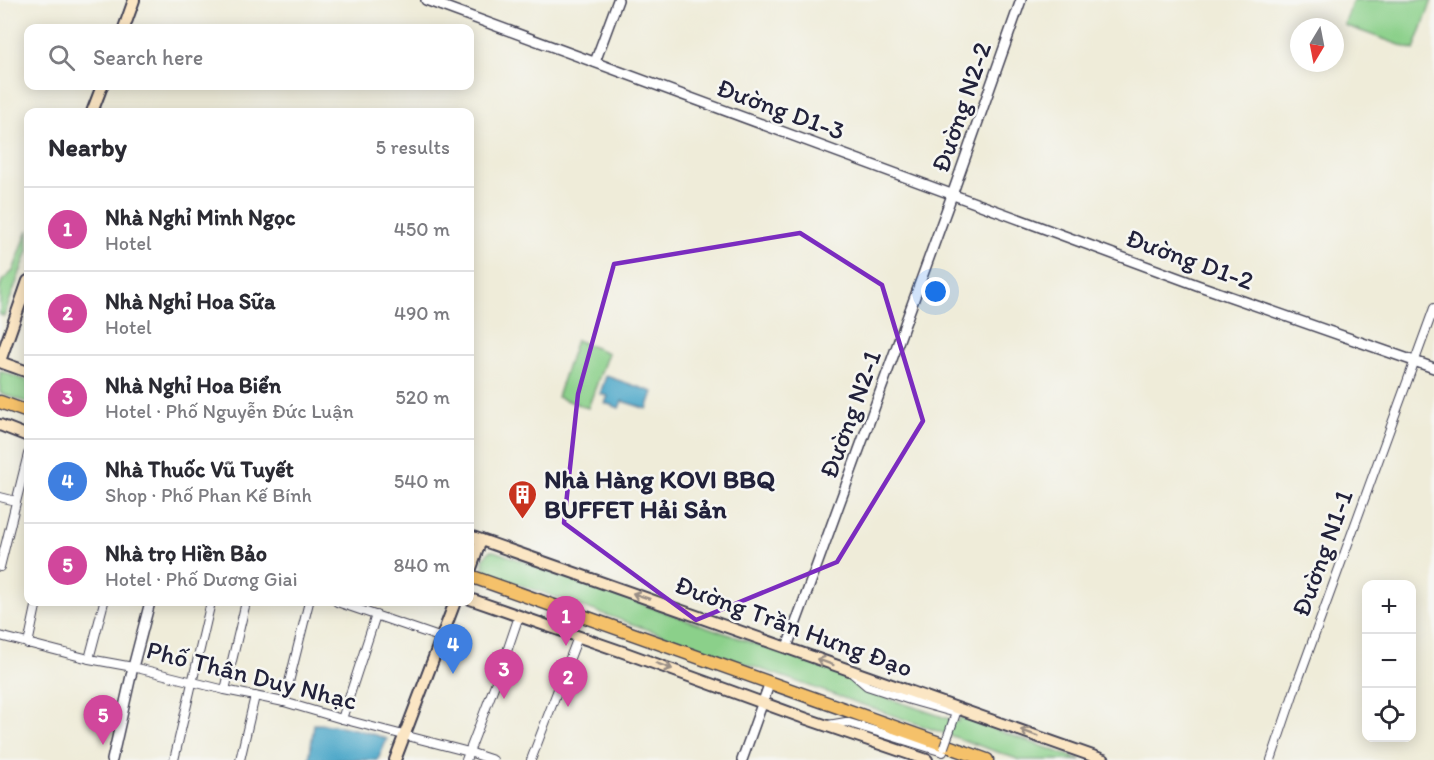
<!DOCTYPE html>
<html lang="en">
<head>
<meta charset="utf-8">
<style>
	body { margin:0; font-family:Itim,sans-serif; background:#f7f7f7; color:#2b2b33 }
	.controls { position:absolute; right:18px; bottom:18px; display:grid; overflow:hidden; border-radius:12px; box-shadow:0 3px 15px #0003 }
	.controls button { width:54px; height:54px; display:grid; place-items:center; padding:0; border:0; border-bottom:2px solid #e1e1e2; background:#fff; color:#2b2b33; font:30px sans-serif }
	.compass { position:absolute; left:1290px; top:18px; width:54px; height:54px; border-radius:50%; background:#fff; box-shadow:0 3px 15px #0003; rotate:190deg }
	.you { position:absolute; left:936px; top:292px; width:21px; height:21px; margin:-15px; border:4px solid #fff; border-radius:50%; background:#1a73e8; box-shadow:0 0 0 9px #1a73e833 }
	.badge { display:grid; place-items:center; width:39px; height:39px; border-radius:50%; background:#db2777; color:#fff; font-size:20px; font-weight:700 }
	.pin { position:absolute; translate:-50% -50px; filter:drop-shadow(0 2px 3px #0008) }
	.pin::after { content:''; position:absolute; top:32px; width:21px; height:18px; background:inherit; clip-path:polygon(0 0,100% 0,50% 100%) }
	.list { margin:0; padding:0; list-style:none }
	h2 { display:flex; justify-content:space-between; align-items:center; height:78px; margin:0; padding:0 24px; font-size:26px }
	h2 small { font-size:20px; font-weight:400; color:#7c7c81 }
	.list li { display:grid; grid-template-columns:39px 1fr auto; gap:18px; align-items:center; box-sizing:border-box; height:84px; padding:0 24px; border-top:2px solid #e1e1e2 }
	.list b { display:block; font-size:22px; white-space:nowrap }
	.list p { margin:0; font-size:20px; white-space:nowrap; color:#7c7c81 }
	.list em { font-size:20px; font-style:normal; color:#7c7c81 }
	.icon { flex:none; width:33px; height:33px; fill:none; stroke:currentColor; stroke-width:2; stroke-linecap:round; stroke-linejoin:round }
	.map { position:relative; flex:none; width:1434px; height:760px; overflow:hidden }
	.search { position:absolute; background:#fff; box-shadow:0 3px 15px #0003; left:24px; top:24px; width:450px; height:66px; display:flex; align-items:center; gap:15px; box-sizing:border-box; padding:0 21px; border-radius:12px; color:#7c7c81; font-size:22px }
	.panel { position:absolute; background:#fff; box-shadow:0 3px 15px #0003; left:24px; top:108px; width:450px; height:498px; border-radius:12px }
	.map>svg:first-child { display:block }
	.green { fill:#8bd08a; stroke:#567962; stroke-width:1.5 }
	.water { fill:#4aa6c8; stroke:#366482; stroke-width:1.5 }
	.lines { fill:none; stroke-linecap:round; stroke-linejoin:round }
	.minor-casing { stroke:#414053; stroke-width:10 }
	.tertiary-casing { stroke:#414053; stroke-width:12 }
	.secondary-casing { stroke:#414053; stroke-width:14 }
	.trunk-casing { stroke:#414053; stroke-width:15 }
	.minor { stroke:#fff; stroke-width:8 }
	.tertiary { stroke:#fff; stroke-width:9 }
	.secondary { stroke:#fbe6c4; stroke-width:10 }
	.trunk { stroke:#f5c16b; stroke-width:12 }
	.minor-bridge-casing { stroke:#414053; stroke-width:10; stroke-linecap:butt }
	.minor-bridge { stroke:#fff; stroke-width:8 }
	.oneway { stroke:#998e86 }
	.marked { fill:none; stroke:#7b2cbf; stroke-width:4.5; stroke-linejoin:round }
	.labels { text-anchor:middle; stroke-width:5; stroke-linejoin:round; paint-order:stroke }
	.street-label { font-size:26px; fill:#22223b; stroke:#f6f6f2 }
	.poi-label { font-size:26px; font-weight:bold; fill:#22223b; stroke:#f6f6f2; text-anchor:start }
</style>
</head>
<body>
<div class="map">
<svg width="1434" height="760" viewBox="0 0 1434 760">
	<rect width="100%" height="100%" fill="#f6f6f2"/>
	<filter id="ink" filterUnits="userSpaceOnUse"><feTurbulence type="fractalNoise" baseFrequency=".0167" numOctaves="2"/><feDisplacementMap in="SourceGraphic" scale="12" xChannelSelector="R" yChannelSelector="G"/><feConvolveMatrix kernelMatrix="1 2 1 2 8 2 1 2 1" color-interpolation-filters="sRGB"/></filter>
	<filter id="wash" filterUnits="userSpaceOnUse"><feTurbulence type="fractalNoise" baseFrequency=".008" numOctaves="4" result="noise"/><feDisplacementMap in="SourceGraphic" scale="24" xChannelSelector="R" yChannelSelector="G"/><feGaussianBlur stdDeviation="1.35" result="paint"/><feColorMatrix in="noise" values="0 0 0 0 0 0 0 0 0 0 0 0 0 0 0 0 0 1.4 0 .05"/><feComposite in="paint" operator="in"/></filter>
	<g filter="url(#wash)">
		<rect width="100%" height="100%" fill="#efecd9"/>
		<!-- green -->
		<g class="green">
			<path d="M1353,0H1432L1414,50L1344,25Z"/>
			<path d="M28,230V251L4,316L0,315V288L2,281L13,271Z"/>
			<path d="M576,340L608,353L588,408L557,397Z"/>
			<path d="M0,371L28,381V403L0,393Z"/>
			<path d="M490,551H494L851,678L858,688L958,722L960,717L1081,760H1020L484,572L483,559Z"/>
		</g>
		<!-- water -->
		<g class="water">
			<path d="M606,376L653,392L647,409L622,401L619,408L605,403L608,396L600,394Z"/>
			<path d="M314,724C339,724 363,730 387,739L378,760H309Z"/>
		</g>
	</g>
	<g filter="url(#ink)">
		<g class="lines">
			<defs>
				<g id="minor">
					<path d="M0,497L16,501"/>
					<path d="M0,567L28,454"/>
					<path d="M337,602L442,638"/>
					<path d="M0,636L89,659L133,667L225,690L284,702L342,719L469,752L493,760"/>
					<path d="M28,644L37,602"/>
					<path d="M89,659L104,602"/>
					<path d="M853,674L867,686L910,700L956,713L949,733"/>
					<path d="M225,690L246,602"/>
					<path d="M284,702L309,602"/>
					<path d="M342,719L376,615"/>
					<path d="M828,725L846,722L943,752L944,747"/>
					<path d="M174,760L211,602"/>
					<path d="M240,760L255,696"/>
					<path d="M466,760L502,666L519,616"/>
					<path d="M531,760L578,637"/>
					<path d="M1271,760L1295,689L1434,308"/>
				</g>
				<g id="tertiary">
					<path d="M426,0L1197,285L1434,368"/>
					<path d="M595,62L618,0"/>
					<path d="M787,647L952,195L1021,0"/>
					<path d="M112,760L133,667L150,602"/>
					<path d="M742,760L770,682"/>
				</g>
				<g id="secondary">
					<path d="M124,28L134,0"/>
					<path d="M92,112L102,86"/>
					<path d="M0,361L28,281"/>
					<path d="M0,362L28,372"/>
					<path d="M0,425L28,436"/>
					<path d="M470,536L1104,760"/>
					<path d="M470,571L481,540"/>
					<path d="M470,599L623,652L807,719L927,760"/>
					<path d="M395,760L455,602"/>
				</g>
				<g id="trunk">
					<path d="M0,402L28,412"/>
					<path d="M470,576L987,760"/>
				</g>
			</defs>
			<!-- minor casing -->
			<use href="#minor" class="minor-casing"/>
			<!-- tertiary casing -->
			<use href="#tertiary" class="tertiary-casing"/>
			<!-- secondary casing -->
			<use href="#secondary" class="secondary-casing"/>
			<!-- trunk casing -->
			<use href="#trunk" class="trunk-casing"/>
			<!-- minor -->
			<use href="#minor" class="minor"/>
			<!-- tertiary -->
			<use href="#tertiary" class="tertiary"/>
			<!-- secondary -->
			<use href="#secondary" class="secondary"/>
			<!-- trunk -->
			<use href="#trunk" class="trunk"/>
			<defs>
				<path id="minor-bridge" d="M944,747L949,733"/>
			</defs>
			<!-- minor-bridge casing -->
			<use href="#minor-bridge" class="minor-bridge-casing"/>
			<!-- minor-bridge -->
			<use href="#minor-bridge" class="minor-bridge"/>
		</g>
		<!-- one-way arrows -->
		<defs><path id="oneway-shaft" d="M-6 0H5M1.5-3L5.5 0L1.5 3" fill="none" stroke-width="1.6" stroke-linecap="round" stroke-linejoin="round" transform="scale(1.5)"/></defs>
		<g class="oneway">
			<use href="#oneway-shaft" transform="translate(641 596) rotate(-161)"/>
			<use href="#oneway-shaft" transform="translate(825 662) rotate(-160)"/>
			<use href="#oneway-shaft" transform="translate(664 666) rotate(20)"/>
			<use href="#oneway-shaft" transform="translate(1029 733) rotate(-160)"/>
		</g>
	</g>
	<!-- marked area -->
	<path class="marked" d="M800,233L882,285L923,421L837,562L696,620L564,523L578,394L614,264Z"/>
	<!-- icons -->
	<defs>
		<symbol id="building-pin" viewBox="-11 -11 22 30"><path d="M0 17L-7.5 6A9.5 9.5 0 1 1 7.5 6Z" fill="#c8321e" stroke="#f6f6f2"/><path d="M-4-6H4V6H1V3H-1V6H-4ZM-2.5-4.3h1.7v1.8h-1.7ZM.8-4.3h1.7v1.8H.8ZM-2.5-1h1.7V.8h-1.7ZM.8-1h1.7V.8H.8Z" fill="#fff"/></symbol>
	</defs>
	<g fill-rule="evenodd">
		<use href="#building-pin" x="506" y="478" width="33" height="45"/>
	</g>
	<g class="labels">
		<!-- street labels -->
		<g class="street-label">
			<text transform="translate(961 107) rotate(-71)" y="9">Đường N2-2</text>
			<text transform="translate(781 109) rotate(20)" y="9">Đường D1-3</text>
			<text transform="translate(1190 259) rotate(20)" y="9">Đường D1-2</text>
			<text transform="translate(850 414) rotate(-70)" y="9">Đường N2-1</text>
			<text transform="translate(1322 553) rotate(-70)" y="9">Đường N1-1</text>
			<text transform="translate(794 626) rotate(20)" y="9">Đường Trần Hưng Đạo</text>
			<text transform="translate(252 675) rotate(14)" y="9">Phố Thân Duy Nhạc</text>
		</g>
		<!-- poi labels -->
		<g class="poi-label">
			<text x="544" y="488">Nhà Hàng KOVI BBQ<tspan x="544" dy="30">BUFFET Hải Sản</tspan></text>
		</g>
	</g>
</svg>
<div class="controls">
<button>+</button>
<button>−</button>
<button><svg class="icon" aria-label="locate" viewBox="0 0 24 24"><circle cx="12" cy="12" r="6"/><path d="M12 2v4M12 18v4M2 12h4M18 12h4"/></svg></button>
</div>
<svg class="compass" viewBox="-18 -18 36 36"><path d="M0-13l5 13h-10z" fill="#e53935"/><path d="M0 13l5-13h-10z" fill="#7c7c81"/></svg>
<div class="you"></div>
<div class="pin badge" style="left:566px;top:646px;background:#d1479c">1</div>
<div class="pin badge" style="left:568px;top:707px;background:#d1479c">2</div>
<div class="pin badge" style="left:504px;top:699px;background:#d1479c">3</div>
<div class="pin badge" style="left:453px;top:674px;background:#3f7fe0">4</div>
<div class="pin badge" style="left:103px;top:745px;background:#d1479c">5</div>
<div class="search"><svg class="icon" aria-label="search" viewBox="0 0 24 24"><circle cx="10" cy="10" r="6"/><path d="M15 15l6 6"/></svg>Search here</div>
<section class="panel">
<h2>Nearby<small>5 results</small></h2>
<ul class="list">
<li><span class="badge" style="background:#d1479c">1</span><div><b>Nhà Nghỉ Minh Ngọc</b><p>Hotel</p></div><em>450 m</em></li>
<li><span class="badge" style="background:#d1479c">2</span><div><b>Nhà Nghỉ Hoa Sữa</b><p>Hotel</p></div><em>490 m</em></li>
<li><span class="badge" style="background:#d1479c">3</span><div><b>Nhà Nghỉ Hoa Biển</b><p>Hotel · Phố Nguyễn Đức Luận</p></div><em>520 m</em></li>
<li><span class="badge" style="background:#3f7fe0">4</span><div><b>Nhà Thuốc Vũ Tuyết</b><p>Shop · Phố Phan Kế Bính</p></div><em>540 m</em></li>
<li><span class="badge" style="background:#d1479c">5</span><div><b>Nhà trọ Hiền Bảo</b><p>Hotel · Phố Dương Giai</p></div><em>840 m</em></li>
</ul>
</section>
</div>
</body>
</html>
